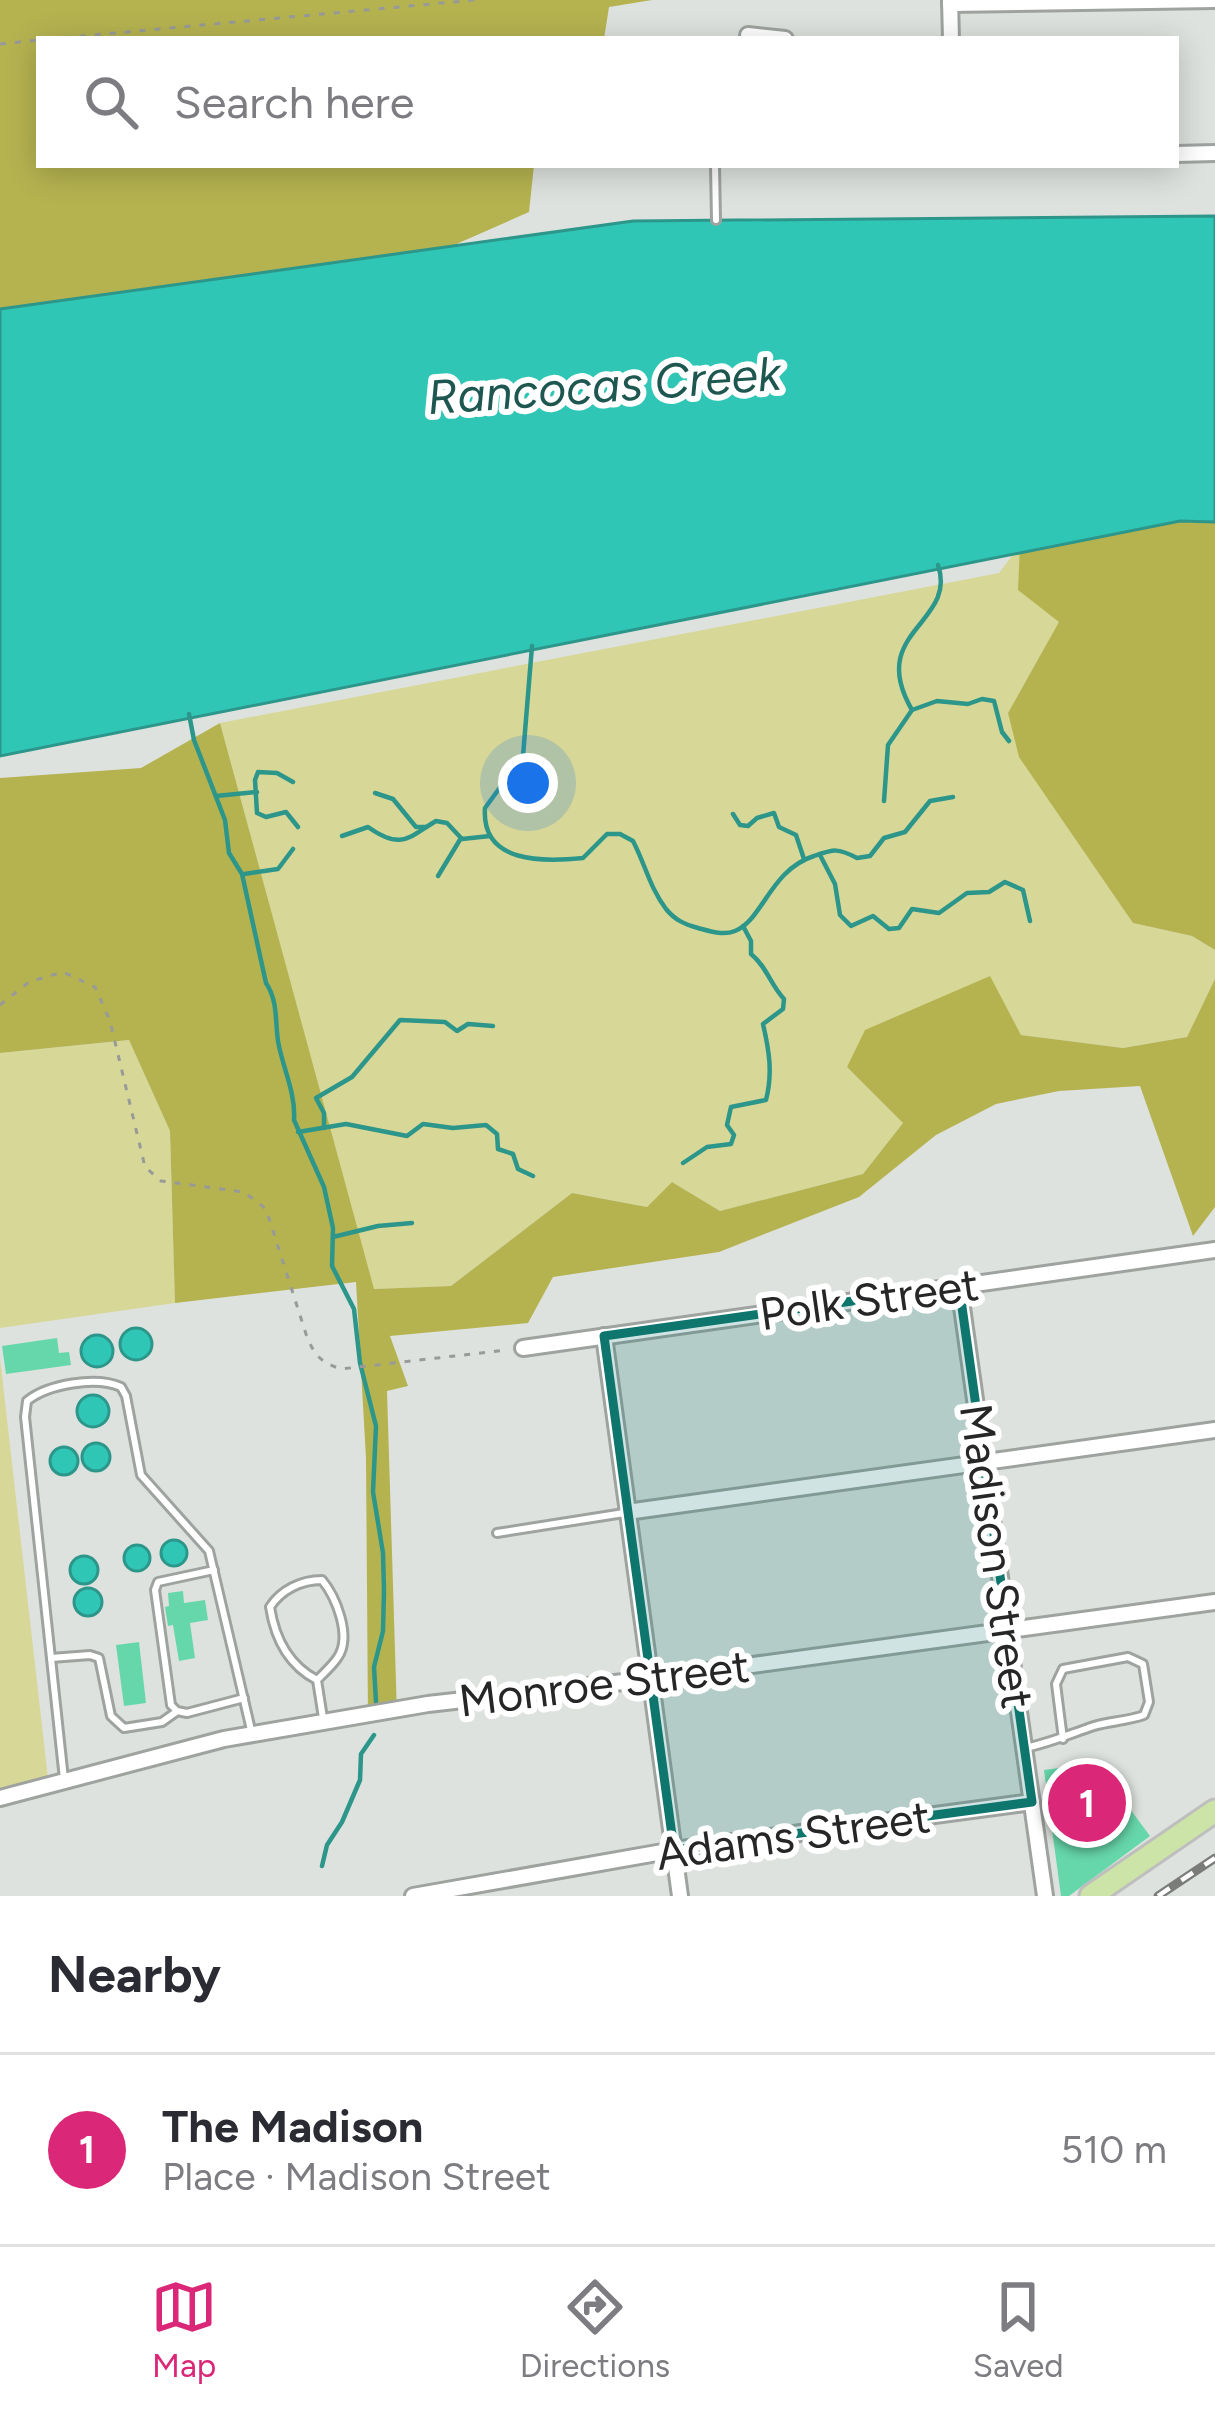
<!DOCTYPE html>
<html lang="en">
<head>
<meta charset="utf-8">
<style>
	body { margin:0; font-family:Figtree,sans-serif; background:#f7f7f7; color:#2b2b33 }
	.you { position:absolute; left:528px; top:783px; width:42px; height:42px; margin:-30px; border:9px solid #fff; border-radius:50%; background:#1a73e8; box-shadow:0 0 0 18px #1a73e833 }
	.badge { display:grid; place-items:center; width:78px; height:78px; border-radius:50%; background:#db2777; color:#fff; font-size:39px; font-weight:700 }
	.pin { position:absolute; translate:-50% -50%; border:6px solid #fff; box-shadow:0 3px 12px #0006 }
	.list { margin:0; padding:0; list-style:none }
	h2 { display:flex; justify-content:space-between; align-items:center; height:156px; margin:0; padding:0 48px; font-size:51px }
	h2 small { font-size:39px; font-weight:400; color:#7c7c81 }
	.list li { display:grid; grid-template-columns:78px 1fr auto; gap:36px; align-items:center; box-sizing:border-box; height:192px; padding:0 48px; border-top:3px solid #e1e1e2 }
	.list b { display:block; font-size:45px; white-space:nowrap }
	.list p { margin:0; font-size:39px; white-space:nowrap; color:#7c7c81 }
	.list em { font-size:39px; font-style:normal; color:#7c7c81 }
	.icon { flex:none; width:66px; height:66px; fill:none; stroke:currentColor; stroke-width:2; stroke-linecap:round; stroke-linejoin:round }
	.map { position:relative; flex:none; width:1215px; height:1896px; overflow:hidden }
	.search { position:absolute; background:#fff; box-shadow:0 6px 30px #0003; left:36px; right:36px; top:36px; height:132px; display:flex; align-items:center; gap:30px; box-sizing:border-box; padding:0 42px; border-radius:0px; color:#7c7c81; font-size:45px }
	.sheet { height:348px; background:#fff }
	nav { display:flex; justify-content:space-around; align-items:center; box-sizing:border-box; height:168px; border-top:3px solid #e1e1e2; background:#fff; font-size:33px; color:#7c7c81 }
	nav a { display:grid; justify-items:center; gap:6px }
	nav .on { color:#db2777 }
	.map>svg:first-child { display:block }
	.green { fill:#d7d798 }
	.forest { fill:#b5b350 }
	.water { fill:#30c6b6; stroke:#2d968a; stroke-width:3 }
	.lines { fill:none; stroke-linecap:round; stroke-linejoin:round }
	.stream { stroke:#2d968a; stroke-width:4.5 }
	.building { fill:#66d7ab }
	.lane-casing { stroke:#9fa39f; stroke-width:12 }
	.street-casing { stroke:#9fa39f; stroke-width:20 }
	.primary-casing { stroke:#bebebe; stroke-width:27 }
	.path { stroke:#989a98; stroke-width:3; stroke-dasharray:6 9; stroke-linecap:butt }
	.lane { stroke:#fff; stroke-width:6 }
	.street { stroke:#fff; stroke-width:14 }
	.primary { stroke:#cce4a7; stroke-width:21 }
	.rail-casing { stroke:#7a7c7a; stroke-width:9 }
	.rail { stroke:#fff; stroke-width:4.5; stroke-dasharray:14; stroke-linecap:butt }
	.marked { fill:#0f766e; fill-opacity:0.2; stroke:#0f766e; stroke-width:9; stroke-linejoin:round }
	.labels { text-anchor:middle; stroke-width:12; stroke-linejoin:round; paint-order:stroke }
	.street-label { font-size:45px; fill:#252625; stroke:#fff }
	.water-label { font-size:48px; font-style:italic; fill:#1d5750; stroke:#fff }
</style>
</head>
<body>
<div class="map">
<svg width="1215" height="1896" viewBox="0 0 1215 1896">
	<rect width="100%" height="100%" fill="#dee2de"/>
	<!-- green -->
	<g class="green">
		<path d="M1020,545L1060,622L1008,713L1133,923L1192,936L1215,950V979L1187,1037L1123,1048L1021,1035L989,976L847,1067L903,1123L863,1174L720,1211L672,1182L647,1207L572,1193L451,1286L373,1289L220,723L999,573Z"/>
		<path d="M129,1040L170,1131L175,1303L0,1328V1053Z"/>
		<path d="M0,1358L49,1787L0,1801Z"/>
	</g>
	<!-- forest -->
	<g class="forest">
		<path d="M0,0H652L609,7L604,39H39V165H534L529,212L452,246L0,309Z"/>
		<path d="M1131,519L1215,520V950L1192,936L1133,923L1019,757L1008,713L1059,622L1018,590L1020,545Z"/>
		<path d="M220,723L374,1289L451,1286L572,1193L647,1207L672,1182L720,1211L863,1174L903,1123L847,1067L865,1030L990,976L1021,1035L1123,1048L1187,1037L1215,979V1207L1193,1236L1140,1086L1059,1091L996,1104L936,1135L859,1197L719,1252L553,1277L528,1323L390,1336L408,1386L387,1391L397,1715L368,1719L366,1458L356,1282L175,1303L170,1131L129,1040L0,1053V778L141,768Z"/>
	</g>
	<!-- water -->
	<g class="water">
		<path d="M1215,216V522L1180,521L0,756V309L633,221Z"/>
		<circle cx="136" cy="1344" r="16"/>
		<circle cx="97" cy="1351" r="16"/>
		<circle cx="93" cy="1411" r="16"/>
		<circle cx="96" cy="1457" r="14"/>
		<circle cx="64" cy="1461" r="14"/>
		<circle cx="174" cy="1553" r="13"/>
		<circle cx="137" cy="1558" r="13"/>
		<circle cx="84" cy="1570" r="14"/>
		<circle cx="88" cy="1602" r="14"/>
	</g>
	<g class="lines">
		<!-- stream -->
		<g class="stream">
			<path d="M532,646L523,756L485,808C481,864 544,862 583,858L607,834H620L633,841C645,864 650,888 666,909C675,920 684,924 698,928C709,931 723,936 735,931C763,920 770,870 814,856C834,849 838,848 857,858L870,856L884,838L905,832L930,801L953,797"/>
			<path d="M912,710C866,631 958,624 938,565"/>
			<path d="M189,714L194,740L225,820L229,853L242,874L266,983C278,1001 275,1020 278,1041C282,1066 296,1093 294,1120L324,1187L333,1228L332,1266L354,1309L360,1363L376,1426L373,1492L383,1553L384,1590L383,1631L374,1667L376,1702"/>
			<path d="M293,782L277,773L258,772L255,780L257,813L266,817L286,812L298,827"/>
			<path d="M375,793L393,799L416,827H426"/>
			<path d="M216,796L257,792"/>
			<path d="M884,801L888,745L912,710L937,701L968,704L982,699L994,701L1002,732L1009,741"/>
			<path d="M733,814L740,825L748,826L757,818L774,813L779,827L796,835L804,859"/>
			<path d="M342,836L368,827C402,851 409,837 436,821L447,823L462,839L490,836"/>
			<path d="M820,855L835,884L840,915L851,926L873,916L889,929L899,928L912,909L939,913L967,893L989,892L1005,882L1023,890L1030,921"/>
			<path d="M244,874L278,869L293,849"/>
			<path d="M438,876L461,838"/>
			<path d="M324,1128V1113L316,1098L352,1077L400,1020L445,1022L457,1031L468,1024L493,1026"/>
			<path d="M298,1132L346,1124L407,1136L423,1124L453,1128L486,1125L497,1134L498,1149L513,1154L518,1169L533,1176"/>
			<path d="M683,1163L707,1147L731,1144L734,1135L727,1125L731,1107L766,1100C773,1073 769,1050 763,1024L783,1009L784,999C770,984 767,967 751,954V941L743,926"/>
			<path d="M333,1237L378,1226L412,1223"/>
			<path d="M322,1866L327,1845L342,1822L360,1780L361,1754L374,1735"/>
		</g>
	</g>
	<!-- building -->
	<g class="building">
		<path d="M57,1338L59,1353L69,1352L71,1365L6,1374L2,1346Z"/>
		<path d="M183,1591L184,1603L205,1600L208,1620L190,1623L195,1658L179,1661L173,1625L168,1626L165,1607L169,1606L168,1593Z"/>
		<path d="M139,1642L146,1703L124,1706L116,1645Z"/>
		<path d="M1096,1763L1150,1836L1069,1896H1061L1044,1770Z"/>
	</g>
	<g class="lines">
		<defs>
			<g id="lane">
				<path d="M715,165L716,220"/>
				<path d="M497,1533L624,1513"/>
				<path d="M214,1570L158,1582L155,1590L171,1705L177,1711L187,1713L244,1698"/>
				<path d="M51,1658L90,1655L99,1658L111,1716L124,1728L162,1722L176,1712"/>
				<path d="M317,1680C288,1665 275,1639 270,1607C281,1590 301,1580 322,1580C336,1597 352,1636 338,1657C333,1665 324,1673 317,1680L323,1718"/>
				<path d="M1025,1748C1049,1743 1070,1734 1094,1726C1110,1721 1128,1721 1144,1715L1149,1702L1143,1664L1128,1657L1063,1669L1056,1684L1063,1739"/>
				<path d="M64,1779L25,1417L27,1401C48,1384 96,1376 121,1387L126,1396L141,1475L209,1551L251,1730"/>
			</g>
			<g id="street">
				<path d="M950,0L951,39"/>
				<path d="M950,4L1215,0"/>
				<path d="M748,39V35L785,39"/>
				<path d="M1176,154L1215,153"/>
				<path d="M959,1286L1045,1896"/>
				<path d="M604,1336L680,1896"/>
				<path d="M523,1348L1215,1250"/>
				<path d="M627,1512L1215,1430"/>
				<path d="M0,1798L224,1739L428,1704L650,1679L1215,1602"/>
				<path d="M413,1896L674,1850L1032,1802"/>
			</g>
			<path id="primary" d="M1091,1896L1215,1811"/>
		</defs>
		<!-- lane casing -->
		<use href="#lane" class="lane-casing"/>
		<!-- street casing -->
		<use href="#street" class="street-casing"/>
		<!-- primary casing -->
		<use href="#primary" class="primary-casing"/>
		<!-- path -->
		<g class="path">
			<path d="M50,39L475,0"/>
			<path d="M0,44L39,40"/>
			<path d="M0,1005L29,982L63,972L95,987L110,1021L145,1167L161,1181L244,1192L266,1209L306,1334C314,1355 320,1362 341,1369L507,1350"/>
		</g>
		<!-- lane -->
		<use href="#lane" class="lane"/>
		<!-- street -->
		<use href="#street" class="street"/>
		<!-- primary -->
		<use href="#primary" class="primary"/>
		<defs>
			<path id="rail" d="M1158,1896L1215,1858"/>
		</defs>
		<!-- rail casing -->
		<use href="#rail" class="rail-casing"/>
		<!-- rail -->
		<use href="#rail" class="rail"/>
	</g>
	<!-- marked area -->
	<path class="marked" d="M959,1286L1032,1802L674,1850L604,1336Z"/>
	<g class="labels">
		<!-- street labels -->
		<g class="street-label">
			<text transform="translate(869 1299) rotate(-8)" y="16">Polk Street</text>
			<text transform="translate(997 1556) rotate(82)" y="16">Madison Street</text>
			<text transform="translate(604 1683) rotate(-7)" y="16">Monroe Street</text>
			<text transform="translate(793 1835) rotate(-8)" y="16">Adams Street</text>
		</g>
		<!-- water labels -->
		<g class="water-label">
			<text transform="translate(604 385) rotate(-4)" y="17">Rancocas Creek</text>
		</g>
	</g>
</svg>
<div class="you"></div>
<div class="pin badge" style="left:1087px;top:1803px">1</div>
<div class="search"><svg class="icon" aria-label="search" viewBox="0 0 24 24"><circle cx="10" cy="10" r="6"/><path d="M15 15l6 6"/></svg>Search here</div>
</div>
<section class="sheet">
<h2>Nearby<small></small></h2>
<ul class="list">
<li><span class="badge">1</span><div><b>The Madison</b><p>Place · Madison Street</p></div><em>510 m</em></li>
</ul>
</section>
<nav>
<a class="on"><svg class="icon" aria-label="map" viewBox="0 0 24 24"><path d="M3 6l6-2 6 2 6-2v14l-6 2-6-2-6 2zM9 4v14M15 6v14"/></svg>Map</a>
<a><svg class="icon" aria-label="directions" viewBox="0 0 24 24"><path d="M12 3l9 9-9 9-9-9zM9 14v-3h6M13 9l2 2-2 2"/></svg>Directions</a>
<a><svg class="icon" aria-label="saved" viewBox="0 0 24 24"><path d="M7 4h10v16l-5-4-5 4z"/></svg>Saved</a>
</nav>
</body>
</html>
